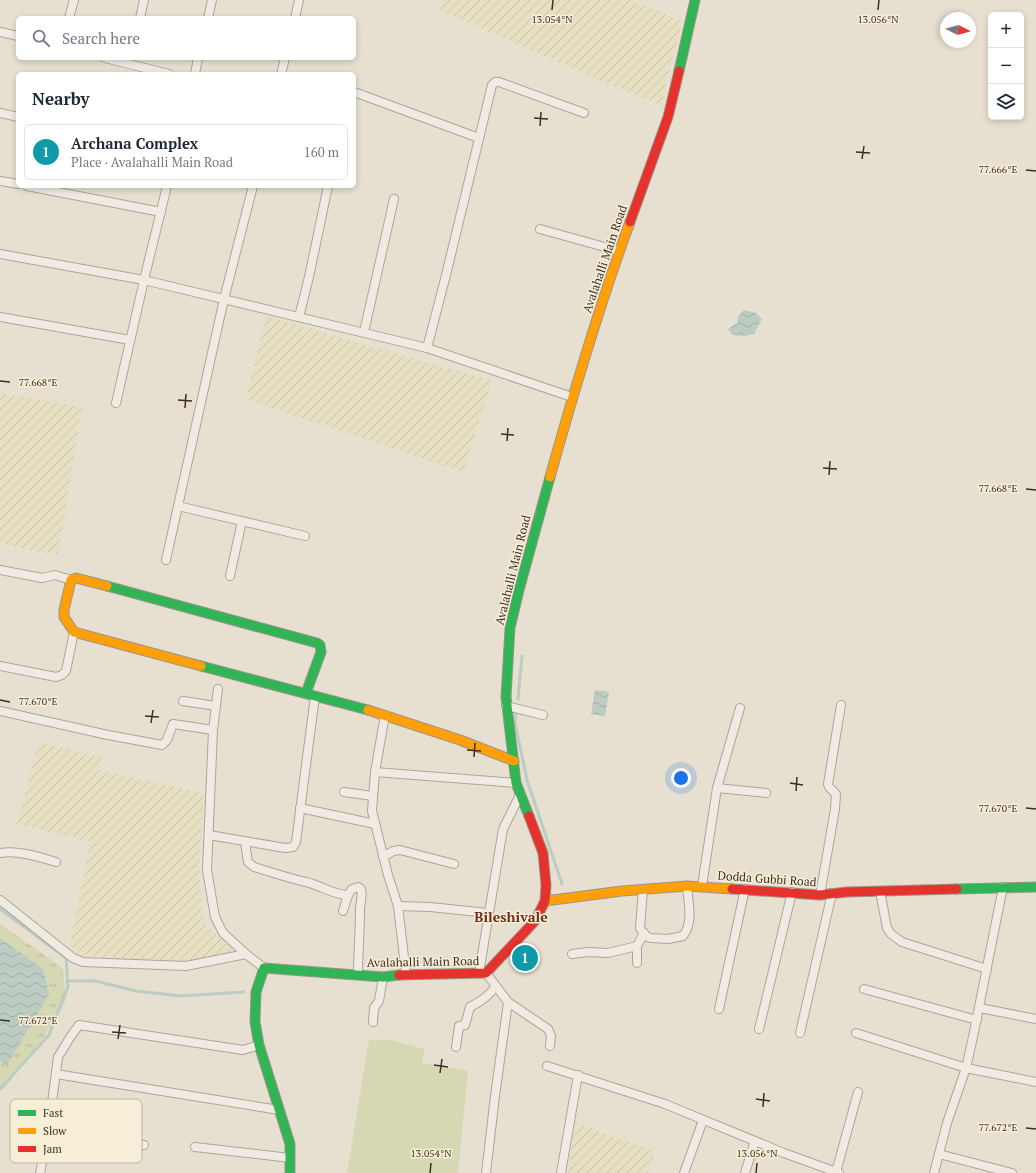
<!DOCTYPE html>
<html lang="en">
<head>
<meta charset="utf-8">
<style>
	body { margin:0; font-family:"PT Serif",serif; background:#f6f6f7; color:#1f2937 }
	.controls { position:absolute; right:12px; top:12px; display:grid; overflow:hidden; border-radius:6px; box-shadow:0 2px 6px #0003 }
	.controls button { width:36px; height:36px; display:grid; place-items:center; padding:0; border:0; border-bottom:1px solid #e0e1e3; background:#fff; color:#1f2937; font:20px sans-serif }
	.compass { position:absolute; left:940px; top:12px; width:36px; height:36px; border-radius:50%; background:#fff; box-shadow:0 2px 6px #0003; rotate:96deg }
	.you { position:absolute; left:681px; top:778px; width:14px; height:14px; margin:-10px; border:3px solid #fff; border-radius:50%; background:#1a73e8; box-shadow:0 0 0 6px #1a73e833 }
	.badge { display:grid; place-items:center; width:26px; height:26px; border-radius:50%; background:#7c3aed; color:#fff; font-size:13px; font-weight:700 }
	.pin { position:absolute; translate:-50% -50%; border:2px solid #fff; box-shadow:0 1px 4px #0006 }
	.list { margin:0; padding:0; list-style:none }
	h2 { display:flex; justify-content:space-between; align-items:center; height:52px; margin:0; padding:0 16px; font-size:17px }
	h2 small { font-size:13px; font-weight:400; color:#747a83 }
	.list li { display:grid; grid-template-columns:26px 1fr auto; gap:12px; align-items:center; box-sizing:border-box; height:56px; margin:0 8px 8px; padding:0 8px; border:1px solid #e0e1e3; border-radius:6px }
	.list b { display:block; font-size:15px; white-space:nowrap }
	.list p { margin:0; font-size:13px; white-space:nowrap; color:#747a83 }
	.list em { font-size:13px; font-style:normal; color:#747a83 }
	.icon { flex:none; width:22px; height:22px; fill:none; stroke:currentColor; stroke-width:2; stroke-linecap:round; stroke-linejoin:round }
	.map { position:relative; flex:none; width:1036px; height:1173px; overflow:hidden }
	.search { position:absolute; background:#fff; box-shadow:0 2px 6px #0003; left:16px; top:16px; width:340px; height:44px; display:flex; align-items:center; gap:10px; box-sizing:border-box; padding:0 14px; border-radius:6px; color:#747a83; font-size:15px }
	.panel { position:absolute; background:#fff; box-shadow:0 2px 6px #0003; left:16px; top:72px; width:340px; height:116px; border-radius:6px }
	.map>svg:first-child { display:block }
	.farmland { fill:url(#farmland-furrows) }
	.green { fill:#d6d7b3 }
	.park { fill:url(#park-tufts) }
	.water { fill:url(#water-waves) }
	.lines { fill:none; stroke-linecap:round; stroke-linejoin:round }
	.stream { stroke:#bcccc2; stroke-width:3 }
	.street-casing { stroke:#ada599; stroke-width:10 }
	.fast-casing { stroke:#9c958a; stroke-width:11 }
	.slow-casing { stroke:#9c958a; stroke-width:11 }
	.jam-casing { stroke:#9c958a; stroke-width:11 }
	.street { stroke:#efebe3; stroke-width:8 }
	.fast { stroke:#30b455; stroke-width:9 }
	.slow { stroke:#ff9f0a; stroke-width:9 }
	.jam { stroke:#e5322d; stroke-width:9 }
	.ticks { fill:none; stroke:#3d2e20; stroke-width:1.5 }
	.labels { text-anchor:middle; stroke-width:3; stroke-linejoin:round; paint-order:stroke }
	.street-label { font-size:12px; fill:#3d2e20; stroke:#f7eed8 }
	.quarter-label { font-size:14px; font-weight:bold; fill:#6b2e1e; stroke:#f7eed8 }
	.key { fill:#f7eed8; stroke:#bfb4a1; stroke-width:1 }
	.key-label { font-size:11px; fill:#3d2e20 }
	.ticks-label { font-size:10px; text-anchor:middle; fill:#3d2e20; stroke:#f7eed8; stroke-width:3; stroke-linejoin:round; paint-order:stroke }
</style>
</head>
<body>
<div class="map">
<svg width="1036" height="1173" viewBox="0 0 1036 1173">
	<defs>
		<pattern id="farmland-furrows" width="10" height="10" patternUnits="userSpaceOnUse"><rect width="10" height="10" fill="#e6dfc2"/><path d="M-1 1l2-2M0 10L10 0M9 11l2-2" fill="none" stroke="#c6c0a6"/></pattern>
		<pattern id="park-tufts" width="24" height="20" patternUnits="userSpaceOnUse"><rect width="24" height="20" fill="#d6d7b3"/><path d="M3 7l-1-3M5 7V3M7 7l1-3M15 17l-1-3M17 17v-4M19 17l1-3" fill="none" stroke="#b9b99a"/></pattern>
		<pattern id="water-waves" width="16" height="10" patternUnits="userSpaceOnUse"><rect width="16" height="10" fill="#bcccc2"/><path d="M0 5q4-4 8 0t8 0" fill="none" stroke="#a2b0a6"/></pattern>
	</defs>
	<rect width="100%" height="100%" fill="#e7e0d1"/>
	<!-- farmland -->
	<g class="farmland">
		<path d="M444,0H630L682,21L661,105L608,84L440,10Z"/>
		<path d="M266,316L492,381L463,472L246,399Z"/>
		<path d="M0,393L82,407L58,555L0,544Z"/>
		<path d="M39,742L102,757L99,770L204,793L199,877L204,923L235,952L186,962L88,956L70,945L90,841L17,824Z"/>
		<path d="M575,1123L655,1151L648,1173H568Z"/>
	</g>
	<!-- green -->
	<path class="green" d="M369,1040H390L425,1049L422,1063L468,1071L458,1173H347Z"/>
	<!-- park -->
	<path class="park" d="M0,924L59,965L63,969L66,1000L44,1037L3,1090L0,1087V1061L7,1065L43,969L0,938Z"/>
	<!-- water -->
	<g class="water">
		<path d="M744,310L756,313L762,319L754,334L743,336L732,335L728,329L737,323L738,316Z"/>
		<path d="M595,690L609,692L605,716L591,714Z"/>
		<path d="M0,938L43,969L49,994L7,1065L0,1061Z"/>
	</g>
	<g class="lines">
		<!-- stream -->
		<g class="stream">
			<path d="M518,699L522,656"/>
			<path d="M516,715L515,723L527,780L562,884"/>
			<path d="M0,909L66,958L68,987L49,1035L0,1089"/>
			<path d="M67,981H95L136,991L181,996L244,992"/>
		</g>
		<defs>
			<g id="street">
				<path d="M69,18L74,0"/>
				<path d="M140,18L144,0"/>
				<path d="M208,18L212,0"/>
				<path d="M295,18L299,0"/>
				<path d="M0,32L18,36"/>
				<path d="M105,58L169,74"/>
				<path d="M195,74L198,58"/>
				<path d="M281,74L285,58"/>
				<path d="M354,92L479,138"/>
				<path d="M0,113L18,117"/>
				<path d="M0,181L18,184"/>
				<path d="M27,186L161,212"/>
				<path d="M167,186L144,280L427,348L572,397"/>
				<path d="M540,229L619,251"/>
				<path d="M0,254L144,280L116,403"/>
				<path d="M0,317L130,340"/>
				<path d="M299,317L309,277L328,186"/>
				<path d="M364,332L394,199"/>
				<path d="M427,348L446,275L492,85L495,82H499L584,113"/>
				<path d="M178,506L305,536"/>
				<path d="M166,560L224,299L253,186"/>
				<path d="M0,570L42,578L55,575L71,580"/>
				<path d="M230,576L242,521"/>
				<path d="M0,666L56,677L62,675L66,671L74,632"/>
				<path d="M218,689L213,730L207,870L215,917L223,933L246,954L264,968"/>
				<path d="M183,701L216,706"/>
				<path d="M506,706L543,715"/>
				<path d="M0,711L108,735L162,745L167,740L173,724L213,730"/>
				<path d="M385,715L375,772L372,811L388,875L398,906L406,974"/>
				<path d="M375,772L516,783"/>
				<path d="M717,788L766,793"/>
				<path d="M344,792L373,796"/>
				<path d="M300,808L375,824"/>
				<path d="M209,835L285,848L293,847L296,842L315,696"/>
				<path d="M245,842L248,862L254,867C271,872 288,878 306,882C320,885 333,895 348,895L352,889L358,887L361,889C363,896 360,902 360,910C360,932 358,953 358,975"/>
				<path d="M0,853C18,850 39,857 56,862"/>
				<path d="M383,857L393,851L400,850L454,864"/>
				<path d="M702,886L717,788L740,708"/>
				<path d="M643,889L640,928L645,936L651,938L668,939L683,936C694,922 688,902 687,886"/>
				<path d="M880,891L887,928L891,934L902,942L987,969"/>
				<path d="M820,895L835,809L836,794L829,787L828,784L841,705"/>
				<path d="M0,900L73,958L83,962L186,966L246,954"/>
				<path d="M398,906L430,907L488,913"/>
				<path d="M343,911L348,895"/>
				<path d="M572,954L588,952L608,953L637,946"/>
				<path d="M637,963V946L644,933"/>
				<path d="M479,973L503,829L520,795"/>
				<path d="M486,973L508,1002L495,1096L486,1173"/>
				<path d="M864,989L977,1020"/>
				<path d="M508,1002L548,1029L551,1036L550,1046"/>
				<path d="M980,1008L1036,1019"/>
				<path d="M719,1009L745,889"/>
				<path d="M373,1022L374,1008L379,1001L383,977"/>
				<path d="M759,1029L792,892"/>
				<path d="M800,1033L832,893"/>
				<path d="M856,1033L966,1068L1036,1082"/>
				<path d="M456,1047L459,1026L465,1025L470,1007C481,1001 489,996 496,986"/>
				<path d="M547,1066L665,1104L784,1153L839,1173"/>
				<path d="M56,1074L279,1110"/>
				<path d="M144,1145L48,1133L58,1057L71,1036L79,1025L243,1050L259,1045"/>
				<path d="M195,1147L290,1158"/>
				<path d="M939,1154L1012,1173"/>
				<path d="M836,1172L858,1092"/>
				<path d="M40,1173L48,1133"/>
				<path d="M561,1173L578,1075"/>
				<path d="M684,1173L703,1120"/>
				<path d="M745,1173L755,1141"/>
				<path d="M934,1173L947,1123L966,1068L973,1037L1003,887"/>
			</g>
			<g id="fast">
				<path d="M679,71L695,0"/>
				<path d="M107,586L317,643L320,645L321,652L306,693"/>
				<path d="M201,666L368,710"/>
				<path d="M529,816L516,783L506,697L510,628L519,590L550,477"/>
				<path d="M957,889L1036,887"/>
				<path d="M290,1173V1144L259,1045L255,1022L256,992L264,968L383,977L399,975"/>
			</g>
			<g id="slow">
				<path d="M550,477C574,391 599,306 630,222"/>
				<path d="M107,586L76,578L71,580L64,610V617L74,632L201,666"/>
				<path d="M368,710L460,740L514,761"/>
				<path d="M545,901L622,891L687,886L732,889"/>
			</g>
			<g id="jam">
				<path d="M630,222L668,117L679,71"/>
				<path d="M732,889L820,895L847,892L957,889"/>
				<path d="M399,975L486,973L535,921L545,901L546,885L543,853L529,816"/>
			</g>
		</defs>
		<!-- street casing -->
		<use href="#street" class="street-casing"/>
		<!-- fast casing -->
		<use href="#fast" class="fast-casing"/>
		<!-- slow casing -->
		<use href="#slow" class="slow-casing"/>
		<!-- jam casing -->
		<use href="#jam" class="jam-casing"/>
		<!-- street -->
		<use href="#street" class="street"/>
		<!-- fast -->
		<use href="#fast" class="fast"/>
		<!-- slow -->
		<use href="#slow" class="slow"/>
		<!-- jam -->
		<use href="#jam" class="jam"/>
	</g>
	<!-- ticks -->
	<path class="ticks" d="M552,10L553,0M878,10L879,0M534,118L548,119M540,126L541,112M856,152L870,153M862,159L864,146M1026,170L1036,171M0,381L10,382M178,400L192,401M185,408L186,394M501,434L514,435M507,441L508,428M823,468L837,469M829,475L830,461M1026,489L1036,490M0,700L10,702M145,716L159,717M151,723L153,710M467,750L481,751M474,757L475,743M790,783L803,785M796,791L797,777M1026,808L1036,809M0,1020L10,1021M112,1032L126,1033M118,1039L120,1025M434,1065L448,1067M440,1073L442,1059M756,1099L770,1101M763,1107L764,1093M1026,1128L1036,1129M430,1173L431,1163M756,1173L757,1163"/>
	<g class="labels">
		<!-- street labels -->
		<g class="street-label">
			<text transform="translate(605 259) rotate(-71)" y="4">Avalahalli Main Road</text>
			<text transform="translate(513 570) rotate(-76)" y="4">Avalahalli Main Road</text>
			<text transform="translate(767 879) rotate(4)" y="4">Dodda Gubbi Road</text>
			<text transform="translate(423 962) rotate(-1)" y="4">Avalahalli Main Road</text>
		</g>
		<!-- quarter labels -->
		<g class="quarter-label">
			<text x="511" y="922">Bileshivale</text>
		</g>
	</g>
	<!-- legend -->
	<rect x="10" y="1099" width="132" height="64" rx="6" class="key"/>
	<rect x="18" y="1110" width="18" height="6" fill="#30b455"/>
	<rect x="18" y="1128" width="18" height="6" fill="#ff9f0a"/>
	<rect x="18" y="1146" width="18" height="6" fill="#e5322d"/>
	<g class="key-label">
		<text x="43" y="1117">Fast</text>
		<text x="43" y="1135">Slow</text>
		<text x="43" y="1153">Jam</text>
	</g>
	<g class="ticks-label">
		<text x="552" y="23">13.054°N</text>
		<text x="878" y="23">13.056°N</text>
		<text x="998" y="173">77.666°E</text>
		<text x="38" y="386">77.668°E</text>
		<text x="998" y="492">77.668°E</text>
		<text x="38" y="705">77.670°E</text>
		<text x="998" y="812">77.670°E</text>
		<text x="38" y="1024">77.672°E</text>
		<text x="998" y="1131">77.672°E</text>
		<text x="431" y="1157">13.054°N</text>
		<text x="757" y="1157">13.056°N</text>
	</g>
</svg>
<div class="controls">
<button>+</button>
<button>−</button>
<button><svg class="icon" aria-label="layers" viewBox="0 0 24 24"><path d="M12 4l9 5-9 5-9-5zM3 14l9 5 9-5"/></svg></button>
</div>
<svg class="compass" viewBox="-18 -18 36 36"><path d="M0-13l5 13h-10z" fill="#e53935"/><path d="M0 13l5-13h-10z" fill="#747a83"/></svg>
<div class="you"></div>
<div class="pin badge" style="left:525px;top:958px;background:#0f9aa8">1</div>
<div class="search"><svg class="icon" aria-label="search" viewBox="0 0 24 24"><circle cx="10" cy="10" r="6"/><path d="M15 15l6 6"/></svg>Search here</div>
<section class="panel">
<h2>Nearby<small></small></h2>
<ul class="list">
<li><span class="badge" style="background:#0f9aa8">1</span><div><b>Archana Complex</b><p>Place · Avalahalli Main Road</p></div><em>160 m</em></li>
</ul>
</section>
</div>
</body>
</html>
